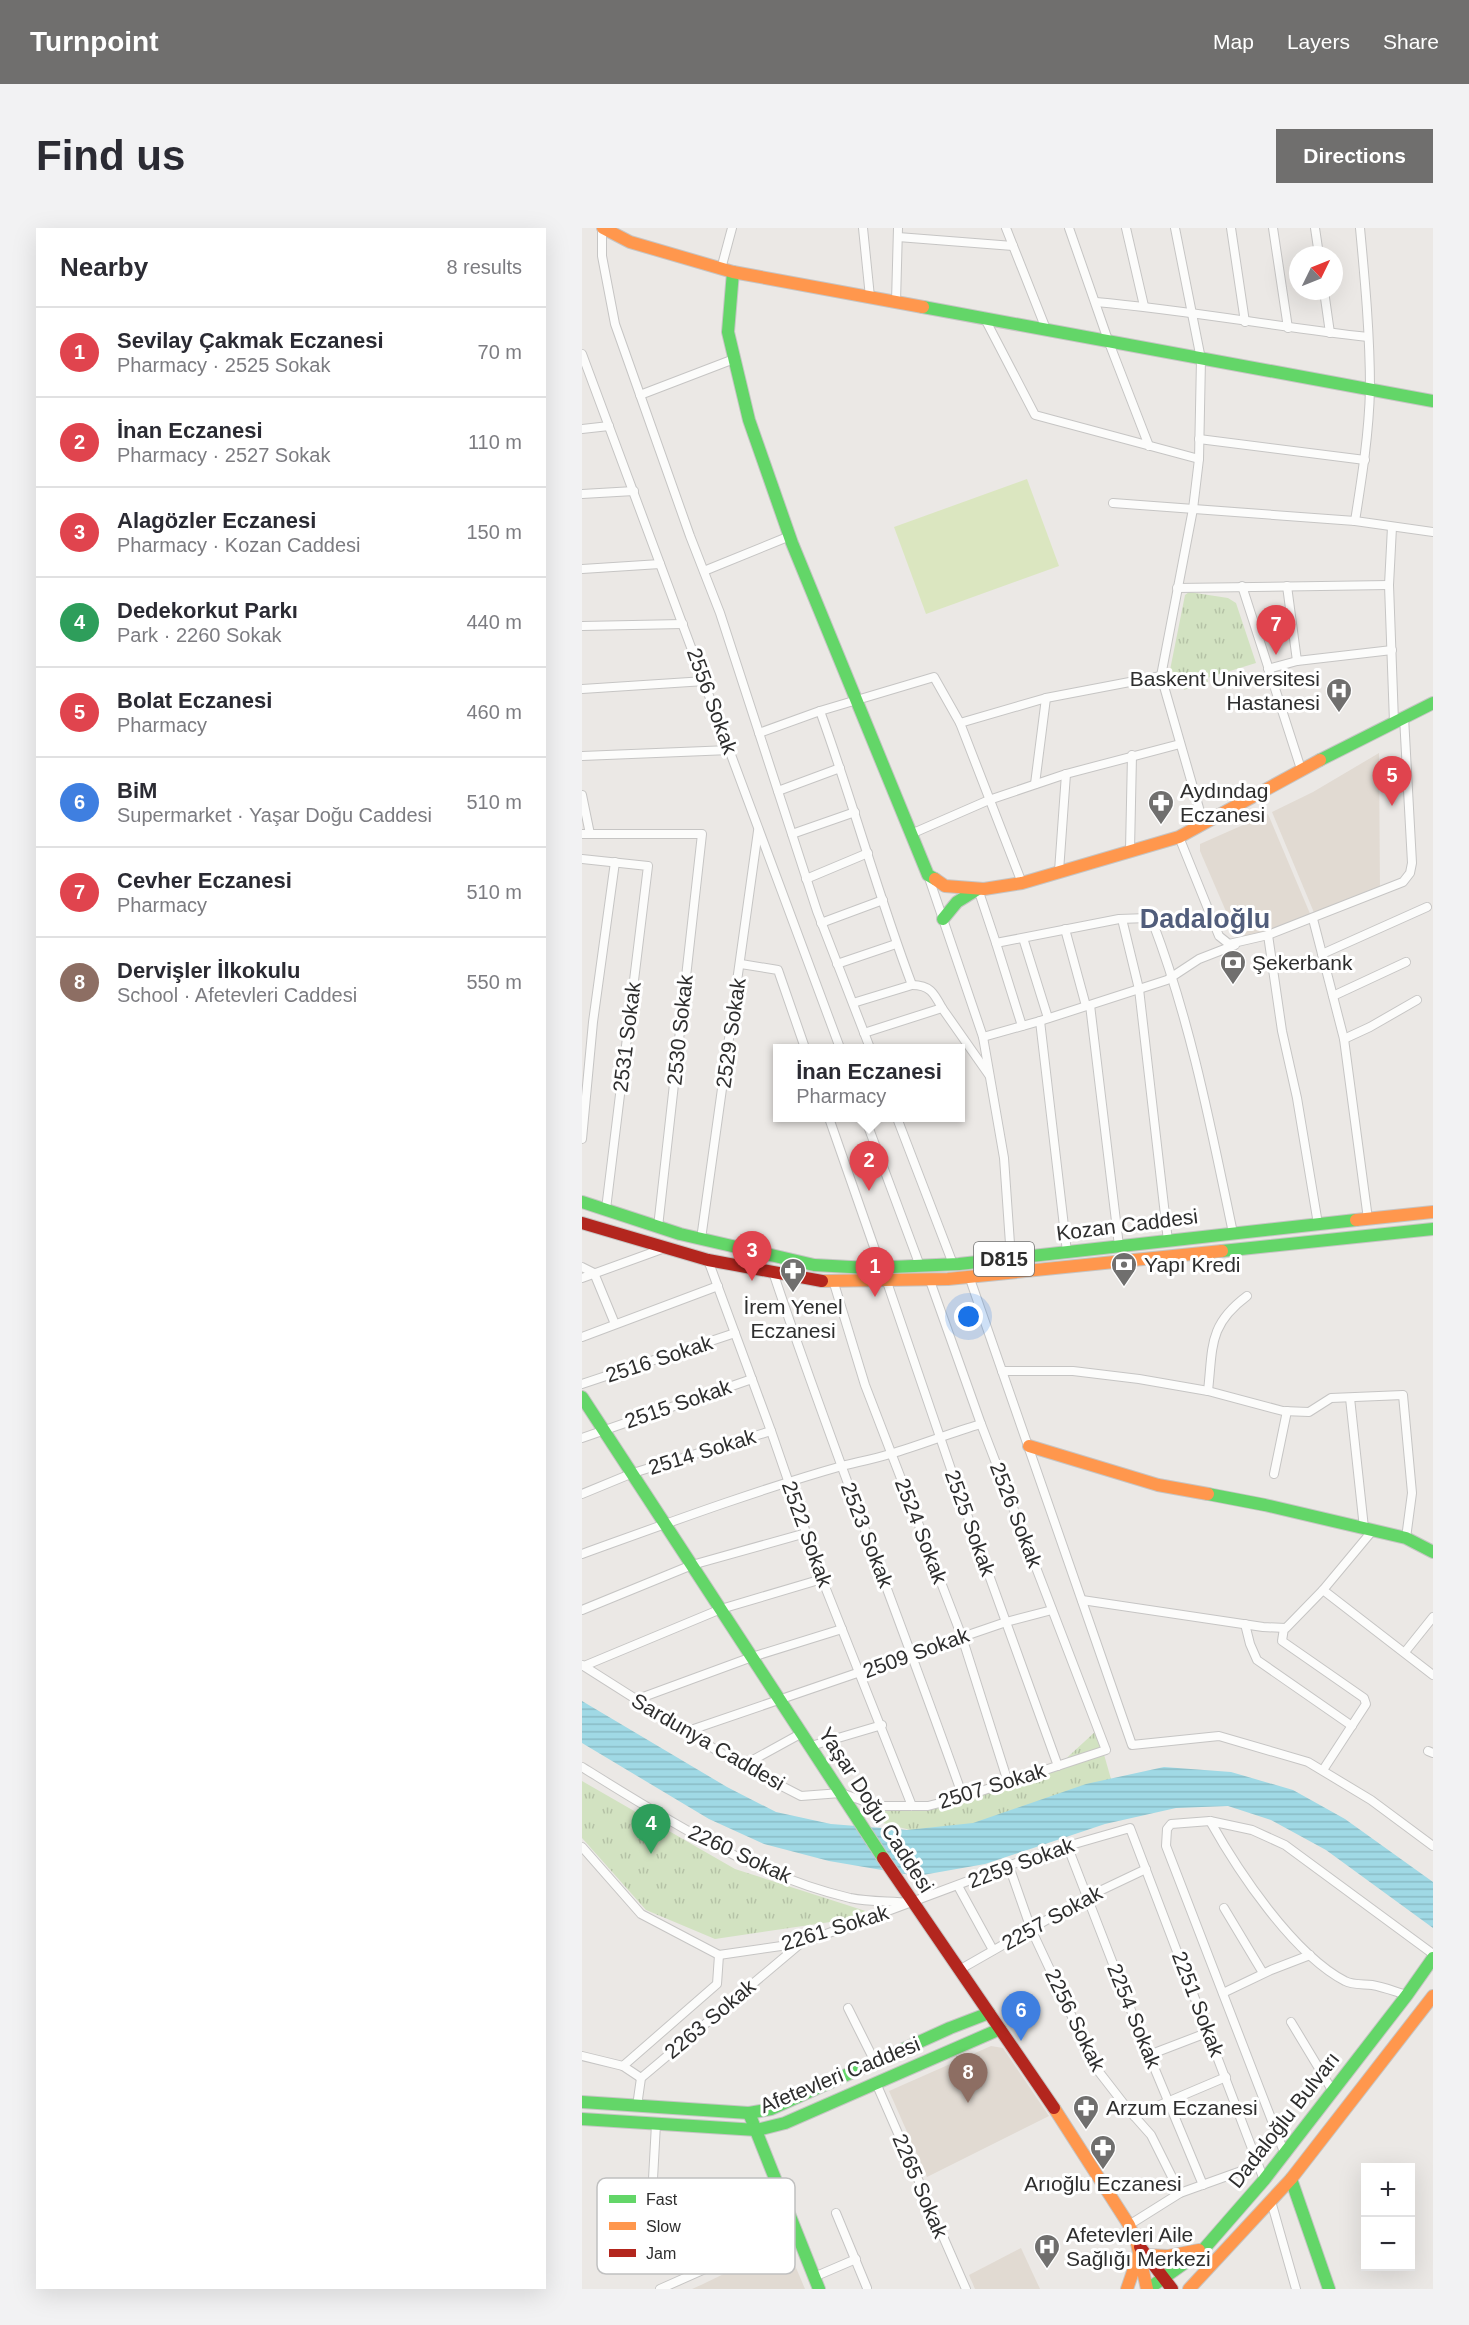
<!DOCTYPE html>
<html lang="en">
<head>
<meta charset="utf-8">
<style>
	body { margin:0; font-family:Arial,sans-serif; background:#f2f2f3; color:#2b2b33 }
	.controls { position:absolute; right:18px; bottom:18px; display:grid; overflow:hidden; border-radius:0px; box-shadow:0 6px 24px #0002 }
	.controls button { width:54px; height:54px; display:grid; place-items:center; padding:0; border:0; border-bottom:2px solid #e1e1e2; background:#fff; color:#2b2b33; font:30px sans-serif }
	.compass { position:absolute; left:707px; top:18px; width:54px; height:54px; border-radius:50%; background:#fff; box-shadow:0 6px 24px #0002; rotate:47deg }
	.you { position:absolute; left:387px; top:1089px; width:21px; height:21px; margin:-15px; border:4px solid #fff; border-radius:50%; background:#1a73e8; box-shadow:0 0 0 9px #1a73e833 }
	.badge { display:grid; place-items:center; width:39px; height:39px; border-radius:50%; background:#706f6e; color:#fff; font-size:20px; font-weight:700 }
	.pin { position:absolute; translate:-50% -50px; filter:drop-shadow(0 2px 3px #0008) }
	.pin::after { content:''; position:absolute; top:32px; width:21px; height:18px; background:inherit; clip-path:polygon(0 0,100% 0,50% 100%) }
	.popup { position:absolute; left:191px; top:816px; width:192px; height:78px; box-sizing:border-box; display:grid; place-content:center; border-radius:0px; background:#fff; filter:drop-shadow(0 2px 4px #0005); font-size:20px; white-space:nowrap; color:#7c7c81 }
	.popup b { font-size:22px; color:#2b2b33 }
	.popup::after { content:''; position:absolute; left:50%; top:100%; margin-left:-12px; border:12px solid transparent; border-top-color:#fff }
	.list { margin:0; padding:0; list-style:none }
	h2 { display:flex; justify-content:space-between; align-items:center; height:78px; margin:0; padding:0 24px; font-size:26px }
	h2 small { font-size:20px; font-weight:400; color:#7c7c81 }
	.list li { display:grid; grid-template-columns:39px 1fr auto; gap:18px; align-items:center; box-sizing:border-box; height:90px; padding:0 24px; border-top:2px solid #e1e1e2 }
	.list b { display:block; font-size:22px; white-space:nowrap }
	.list p { margin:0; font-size:20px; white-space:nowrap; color:#7c7c81 }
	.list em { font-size:20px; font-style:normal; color:#7c7c81 }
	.map { position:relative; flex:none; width:851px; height:2061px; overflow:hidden; border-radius:0px }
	header { display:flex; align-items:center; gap:36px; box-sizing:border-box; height:84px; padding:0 30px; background:#706f6e; color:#fff }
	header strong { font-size:28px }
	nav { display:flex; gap:33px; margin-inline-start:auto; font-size:21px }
	.intro { display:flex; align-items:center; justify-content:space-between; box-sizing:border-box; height:144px; padding:0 36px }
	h1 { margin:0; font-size:42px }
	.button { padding:15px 27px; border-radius:0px; background:#706f6e; color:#fff; font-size:21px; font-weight:700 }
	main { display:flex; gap:36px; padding:0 36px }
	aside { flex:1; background:#fff; border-radius:0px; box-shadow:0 6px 24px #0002 }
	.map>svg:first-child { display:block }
	.education { fill:#e1dad2 }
	.park { fill:url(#park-tufts) }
	.pitch { fill:#dbe6c0 }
	.water { fill:url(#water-rules) }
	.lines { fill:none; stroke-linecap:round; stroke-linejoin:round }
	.street-casing { stroke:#c6c5c4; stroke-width:10 }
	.fast-casing { stroke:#c6c5c4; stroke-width:14 }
	.slow-casing { stroke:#c6c5c4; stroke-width:14 }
	.jam-casing { stroke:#c6c5c4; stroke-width:14 }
	.street { stroke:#fcfcfb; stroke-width:8 }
	.fast { stroke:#63d668; stroke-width:12 }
	.slow { stroke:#ff974d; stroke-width:12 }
	.jam { stroke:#b3261e; stroke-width:12 }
	.labels { text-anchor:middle; stroke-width:6; stroke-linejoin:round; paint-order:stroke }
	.shield { fill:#fff; stroke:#6d6d6d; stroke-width:1.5 }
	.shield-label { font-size:20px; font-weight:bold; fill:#2e2e2e }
	.poi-label { font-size:21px; fill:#2e2e2e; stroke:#fff; text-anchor:start }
	.street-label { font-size:21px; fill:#2e2e2e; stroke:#fff }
	.district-label { font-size:27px; font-weight:bold; fill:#515d7b; stroke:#fff }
	.key { fill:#fff; stroke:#c0c0c0; stroke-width:1.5 }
	.key-label { font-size:16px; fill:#2e2e2e }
</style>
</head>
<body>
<header>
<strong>Turnpoint</strong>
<nav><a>Map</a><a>Layers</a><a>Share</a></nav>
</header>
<div class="intro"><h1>Find us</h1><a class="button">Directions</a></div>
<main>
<aside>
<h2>Nearby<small>8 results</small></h2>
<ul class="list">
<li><span class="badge" style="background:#e0444e">1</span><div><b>Sevilay Çakmak Eczanesi</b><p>Pharmacy · 2525 Sokak</p></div><em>70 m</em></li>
<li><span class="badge" style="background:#e0444e">2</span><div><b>İnan Eczanesi</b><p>Pharmacy · 2527 Sokak</p></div><em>110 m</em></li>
<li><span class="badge" style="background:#e0444e">3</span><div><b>Alagözler Eczanesi</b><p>Pharmacy · Kozan Caddesi</p></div><em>150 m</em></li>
<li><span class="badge" style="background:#2e9e5b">4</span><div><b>Dedekorkut Parkı</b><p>Park · 2260 Sokak</p></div><em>440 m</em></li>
<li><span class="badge" style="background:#e0444e">5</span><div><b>Bolat Eczanesi</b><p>Pharmacy</p></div><em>460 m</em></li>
<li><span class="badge" style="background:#3f7fe0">6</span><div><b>BiM</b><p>Supermarket · Yaşar Doğu Caddesi</p></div><em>510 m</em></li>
<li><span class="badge" style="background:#e0444e">7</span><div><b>Cevher Eczanesi</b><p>Pharmacy</p></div><em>510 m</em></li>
<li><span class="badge" style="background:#8d6e63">8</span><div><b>Dervişler İlkokulu</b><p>School · Afetevleri Caddesi</p></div><em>550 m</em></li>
</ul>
</aside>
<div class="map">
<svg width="851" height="2061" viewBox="0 0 851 2061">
	<defs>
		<pattern id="park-tufts" width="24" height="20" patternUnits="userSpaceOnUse" patternTransform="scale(1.5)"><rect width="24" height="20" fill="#d2e2c1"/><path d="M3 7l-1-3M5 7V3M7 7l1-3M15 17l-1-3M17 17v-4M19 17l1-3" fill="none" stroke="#b5c2a6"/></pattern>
		<pattern id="water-rules" width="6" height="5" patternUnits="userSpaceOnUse" patternTransform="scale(1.5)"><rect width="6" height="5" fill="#a0d9e5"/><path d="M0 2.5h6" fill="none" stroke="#8abbc5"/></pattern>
	</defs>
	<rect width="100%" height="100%" fill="#ebe8e5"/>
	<!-- education -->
	<g class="education">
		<path d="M797,525L798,666L733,687L690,584L731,564Z"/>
		<path d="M686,586L729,688L661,714L655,709L618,623V616Z"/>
		<path d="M409,1818L421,1820L467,1888L345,1949L307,1863Z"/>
		<path d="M204,2016L223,2061H110L119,2057Z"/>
		<path d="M439,2020L458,2061H393L387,2047Z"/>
	</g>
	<!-- park -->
	<g class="park">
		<path d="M607,364L646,370L654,375L674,435L625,450L626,454L602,462L600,453L591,455L588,442L603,367Z"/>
		<path d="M515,1502L531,1558L422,1593L344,1606L293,1593L283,1579L340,1578L476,1538Z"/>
		<path d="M0,1553L153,1641L296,1687L133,1711L64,1682L0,1610Z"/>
	</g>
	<!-- pitch -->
	<path class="pitch" d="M445,251L477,338L344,386L312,299Z"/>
	<!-- water -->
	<path class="water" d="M0,1473L145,1559L194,1584L249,1596L325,1602L391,1595L504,1556L582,1539L649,1544L711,1562L763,1591L851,1654V1700L744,1622L689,1592L646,1578L594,1580L523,1596L403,1636L335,1648L247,1633L182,1616L127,1591L0,1515Z"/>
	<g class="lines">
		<defs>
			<g id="street">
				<path d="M20,0V28L33,96L108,308L138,385L235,683L288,820"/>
				<path d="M281,0L288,69"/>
				<path d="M424,0L464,101"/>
				<path d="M487,0L526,112L567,218"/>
				<path d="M544,0L562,78"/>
				<path d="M593,0L619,131L617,231L611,281L579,448L621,594"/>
				<path d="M649,0L663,94"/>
				<path d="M691,0L706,100"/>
				<path d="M733,0L737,27"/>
				<path d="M316,9L431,18"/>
				<path d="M139,41L150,0"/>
				<path d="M742,63L748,105"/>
				<path d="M314,74L316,0"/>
				<path d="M514,74C605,82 695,99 786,109"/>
				<path d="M402,89L453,187L617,231"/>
				<path d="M0,126L258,820"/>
				<path d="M58,167L152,131"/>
				<path d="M0,201L27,198"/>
				<path d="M617,211L783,232"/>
				<path d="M0,266L52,263"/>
				<path d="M531,275L773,293L851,304"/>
				<path d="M773,293C780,249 787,205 788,161C788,107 783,53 778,0"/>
				<path d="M810,299L807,357L812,494"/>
				<path d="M0,341L78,336"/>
				<path d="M122,343L208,308"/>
				<path d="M660,358L719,541"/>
				<path d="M705,358L715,433L810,422"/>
				<path d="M595,360L807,357"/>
				<path d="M0,398L101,396"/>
				<path d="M686,441L715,433"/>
				<path d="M0,461L123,453"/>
				<path d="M238,483C271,574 296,667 330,757L271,775"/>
				<path d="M378,495L464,470L579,448"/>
				<path d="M177,505L238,483L352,449L378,495L440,655"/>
				<path d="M0,528L148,522"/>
				<path d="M453,556L464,470"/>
				<path d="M196,563L258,540"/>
				<path d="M0,567L8,606"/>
				<path d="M0,606H120L76,999"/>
				<path d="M210,606L273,584"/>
				<path d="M329,606L407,572L484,546L598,516"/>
				<path d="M597,609L637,708L647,716L686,707L821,654L828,645L830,635L822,489"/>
				<path d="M548,622L550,527"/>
				<path d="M0,631L66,638L24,981"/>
				<path d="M477,643L484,546"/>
				<path d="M346,647L401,809L422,930L429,1030"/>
				<path d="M224,651L286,625"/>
				<path d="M396,661L414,715"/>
				<path d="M540,691L557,761L586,1013"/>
				<path d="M731,691L762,811L786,991"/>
				<path d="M239,695L301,672"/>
				<path d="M483,701L504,778"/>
				<path d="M686,707L700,803L715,870L736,996"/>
				<path d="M441,710L466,790"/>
				<path d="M740,726L845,679"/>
				<path d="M159,736L196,742L223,820"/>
				<path d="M255,736L314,716"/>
				<path d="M330,757C348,757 352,765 360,780"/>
				<path d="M751,768L824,734"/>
				<path d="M508,777L537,1018"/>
				<path d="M458,793L485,1024"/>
				<path d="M440,798L414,715L537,691L566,690L571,695C609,795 629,900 651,1005"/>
				<path d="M282,805L360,780L407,847"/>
				<path d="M401,809L458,793L585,752L617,731L653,717"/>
				<path d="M762,811L788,799L835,772"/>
				<path d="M247,890L299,1039"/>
				<path d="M283,890L338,1038"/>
				<path d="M315,890L371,1036"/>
				<path d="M0,911L11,794L33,634"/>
				<path d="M119,1011L176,603"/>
				<path d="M126,1032L189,1203L240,1351L330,1578"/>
				<path d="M0,1039L12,1045L33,1096"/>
				<path d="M191,1044C250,1221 319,1393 381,1569"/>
				<path d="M387,1048L550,1517L637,1508L726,1534L789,1572L851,1618"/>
				<path d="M0,1050L80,1021"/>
				<path d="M304,1051L373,1253L476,1538"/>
				<path d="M251,1052L283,1157L380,1409L426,1554"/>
				<path d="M0,1109L136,1058"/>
				<path d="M420,1143H491L557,1151L626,1163L701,1183L727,1184L749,1170L821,1167L830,1265L824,1310"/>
				<path d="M0,1156L153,1105"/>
				<path d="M626,1163C631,1119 626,1097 665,1068"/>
				<path d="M768,1170L782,1300"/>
				<path d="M0,1210L170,1151"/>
				<path d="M692,1246L705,1183"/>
				<path d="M0,1266L51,1245L189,1203"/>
				<path d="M0,1326C86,1295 172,1263 260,1238C276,1234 292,1231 308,1226C339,1217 368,1205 399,1196"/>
				<path d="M741,1362L851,1447"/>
				<path d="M500,1372L681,1399L704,1400L741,1362L791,1302"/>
				<path d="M0,1382L110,1337L224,1305"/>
				<path d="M663,1396L668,1416L675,1432L770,1498"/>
				<path d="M702,1400L700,1413L782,1470L784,1476L741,1542"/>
				<path d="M823,1424L851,1389"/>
				<path d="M0,1437L153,1534L219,1568L259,1565L296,1578H346L381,1569L524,1522L399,1196L347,1050"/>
				<path d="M2,1438L139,1381L240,1351"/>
				<path d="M53,1472L170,1429L260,1401"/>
				<path d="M103,1504L424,1394L470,1382"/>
				<path d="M229,1518L300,1497"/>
				<path d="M846,1523L851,1525"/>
				<path d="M160,1538L220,1505"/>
				<path d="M0,1539C84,1591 170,1647 268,1670C287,1674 308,1673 327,1675"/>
				<path d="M628,1593C656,1643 711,1726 763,1753C770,1757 781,1756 790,1757C802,1759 814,1764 825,1767"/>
				<path d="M485,1617L557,1803L621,1957"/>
				<path d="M0,1619L59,1686L137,1727L220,1715L461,1625L548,1600L682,1952"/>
				<path d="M427,1638L449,1701L514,1840L545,1880L569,1907L598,1965"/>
				<path d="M376,1658L411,1722"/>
				<path d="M642,1680L681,1745"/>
				<path d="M377,1742L505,1669L564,1641"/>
				<path d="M641,1765L689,1742L728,1727"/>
				<path d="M266,1780L293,1834"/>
				<path d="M709,1794L750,1862"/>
				<path d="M567,1827L627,1804"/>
				<path d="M0,1828L41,1838L135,1756L137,1727"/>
				<path d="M41,1838L59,1850"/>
				<path d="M294,1855L384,2061"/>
				<path d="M55,1878L59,1850L218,1716"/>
				<path d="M552,1888L644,1849"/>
				<path d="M74,1896L71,1951C76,1972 106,1965 123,1966"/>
				<path d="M702,1924L584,1618L585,1601L589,1596L628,1593L670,1602L703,1617L851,1726"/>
				<path d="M689,1973L714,2061"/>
				<path d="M254,1985L285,2060"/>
				<path d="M547,1997L598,1965L676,1937"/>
				<path d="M232,2049L274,2031"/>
				<path d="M78,2061L213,2001"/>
			</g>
			<g id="fast">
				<path d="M151,44L146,104L167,192L210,315L346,647L353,651"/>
				<path d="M341,79L851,173"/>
				<path d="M738,532L851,475"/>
				<path d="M361,691L375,674L396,661"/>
				<path d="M0,974L98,1006L232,1037L287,1040L377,1036L774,992"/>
				<path d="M640,1023L851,1001"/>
				<path d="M0,1169L301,1630"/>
				<path d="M626,1266L683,1277L824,1310L851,1324"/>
				<path d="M0,1874L167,1885L189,1881L368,1800L407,1785"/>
				<path d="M167,1885L237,2061"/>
				<path d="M0,1891L175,1902L203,1895L418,1801"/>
				<path d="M709,1951L747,2061"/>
				<path d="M566,2061L621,2022L682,1952L825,1767L851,1730"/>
			</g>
			<g id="slow">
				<path d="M21,0L48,14L151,44L341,79"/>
				<path d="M353,651L363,658L402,661L440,655L597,609L738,532"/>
				<path d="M774,992L851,984"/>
				<path d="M240,1053L366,1051L640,1023"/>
				<path d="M447,1218L576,1257L626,1266"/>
				<path d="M472,1880L547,1997L555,2016L565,2061"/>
				<path d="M565,2027L586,2028L617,2022"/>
				<path d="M545,2061L557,2026"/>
				<path d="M607,2061L709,1951L851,1768"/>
			</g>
			<g id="jam">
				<path d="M0,995L126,1032L240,1053"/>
				<path d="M301,1630L472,1880"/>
				<path d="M558,2019L590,2061"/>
			</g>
		</defs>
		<!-- street casing -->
		<use href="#street" class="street-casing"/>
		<!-- fast casing -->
		<use href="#fast" class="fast-casing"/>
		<!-- slow casing -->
		<use href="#slow" class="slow-casing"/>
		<!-- jam casing -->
		<use href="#jam" class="jam-casing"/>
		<!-- street -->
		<use href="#street" class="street"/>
		<!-- fast -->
		<use href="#fast" class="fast"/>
		<!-- slow -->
		<use href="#slow" class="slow"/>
		<!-- jam -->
		<use href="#jam" class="jam"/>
	</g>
	<!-- icons -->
	<defs>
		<symbol id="hospital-pin" viewBox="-11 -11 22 30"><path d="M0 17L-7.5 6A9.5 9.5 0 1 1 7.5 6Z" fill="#706f6e" stroke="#fff"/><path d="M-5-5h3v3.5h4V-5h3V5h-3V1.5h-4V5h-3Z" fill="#fff"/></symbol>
		<symbol id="pharmacy-pin" viewBox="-11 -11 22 30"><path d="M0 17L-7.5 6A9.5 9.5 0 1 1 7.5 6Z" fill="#706f6e" stroke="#fff"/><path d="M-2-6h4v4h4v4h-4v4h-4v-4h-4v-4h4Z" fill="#fff"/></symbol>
		<symbol id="bank-pin" viewBox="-11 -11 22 30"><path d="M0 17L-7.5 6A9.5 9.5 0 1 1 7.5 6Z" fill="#706f6e" stroke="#fff"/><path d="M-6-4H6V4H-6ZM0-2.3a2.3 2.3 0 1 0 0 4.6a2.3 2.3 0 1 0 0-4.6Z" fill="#fff"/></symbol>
	</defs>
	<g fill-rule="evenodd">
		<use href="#hospital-pin" x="742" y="448" width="30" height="40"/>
		<use href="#pharmacy-pin" x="564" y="560" width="30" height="40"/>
		<use href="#bank-pin" x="636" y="720" width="30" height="40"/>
		<use href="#bank-pin" x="527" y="1022" width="30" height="40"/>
		<use href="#pharmacy-pin" x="196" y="1028" width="30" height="40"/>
		<use href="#pharmacy-pin" x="489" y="1865" width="30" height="40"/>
		<use href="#pharmacy-pin" x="506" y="1905" width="30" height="40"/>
		<use href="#hospital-pin" x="450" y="2004" width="30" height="40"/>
	</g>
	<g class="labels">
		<!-- shield labels -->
		<rect class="shield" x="392" y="1014" width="60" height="34" rx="4.5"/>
		<g class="shield-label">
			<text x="422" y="1038">D815</text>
		</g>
		<!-- poi labels -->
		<g class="poi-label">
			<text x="738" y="458" text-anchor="end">Baskent Universitesi<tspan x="738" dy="24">Hastanesi</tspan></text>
			<text x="598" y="570">Aydındag<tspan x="598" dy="24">Eczanesi</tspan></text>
			<text x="670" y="742">Şekerbank</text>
			<text x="562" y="1044">Yapı Kredi</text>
			<text x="211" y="1086" text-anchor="middle">İrem Yenel<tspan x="211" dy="24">Eczanesi</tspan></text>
			<text x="524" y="1887">Arzum Eczanesi</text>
			<text x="521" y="1963" text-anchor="middle">Arıoğlu Eczanesi</text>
			<text x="484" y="2014">Afetevleri Aile<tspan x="484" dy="24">Sağlığı Merkezi</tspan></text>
		</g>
		<!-- street labels -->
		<g class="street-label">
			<text transform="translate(130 473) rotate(70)" y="7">2556 Sokak</text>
			<text transform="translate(98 802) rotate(-84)" y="7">2530 Sokak</text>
			<text transform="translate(149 805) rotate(-82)" y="7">2529 Sokak</text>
			<text transform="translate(45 809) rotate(-83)" y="7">2531 Sokak</text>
			<text transform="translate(545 997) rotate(-7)" y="7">Kozan Caddesi</text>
			<text transform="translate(77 1131) rotate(-18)" y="7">2516 Sokak</text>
			<text transform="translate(96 1176) rotate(-19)" y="7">2515 Sokak</text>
			<text transform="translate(120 1224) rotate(-17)" y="7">2514 Sokak</text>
			<text transform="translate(434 1287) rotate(69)" y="7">2526 Sokak</text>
			<text transform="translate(388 1295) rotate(70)" y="7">2525 Sokak</text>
			<text transform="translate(339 1303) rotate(69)" y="7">2524 Sokak</text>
			<text transform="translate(225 1306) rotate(70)" y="7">2522 Sokak</text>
			<text transform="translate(285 1307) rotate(69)" y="7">2523 Sokak</text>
			<text transform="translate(334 1425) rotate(-20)" y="7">2509 Sokak</text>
			<text transform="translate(126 1514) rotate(30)" y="7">Sardunya Caddesi</text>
			<text transform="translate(410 1558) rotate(-17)" y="7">2507 Sokak</text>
			<text transform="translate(294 1582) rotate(57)" y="7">Yaşar Doğu Caddesi</text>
			<text transform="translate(158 1626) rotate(25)" y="7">2260 Sokak</text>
			<text transform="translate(439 1635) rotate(-20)" y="7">2259 Sokak</text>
			<text transform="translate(470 1690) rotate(-29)" y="7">2257 Sokak</text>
			<text transform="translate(253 1700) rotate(-17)" y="7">2261 Sokak</text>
			<text transform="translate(616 1776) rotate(69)" y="7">2251 Sokak</text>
			<text transform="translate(552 1788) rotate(68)" y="7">2254 Sokak</text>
			<text transform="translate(128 1791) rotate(-40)" y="7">2263 Sokak</text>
			<text transform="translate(493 1792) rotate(64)" y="7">2256 Sokak</text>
			<text transform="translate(258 1847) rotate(-22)" y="7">Afetevleri Caddesi</text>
			<text transform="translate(702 1892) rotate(-52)" y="7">Dadaloğlu Bulvarı</text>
			<text transform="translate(338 1958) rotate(67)" y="7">2265 Sokak</text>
		</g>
		<!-- district labels -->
		<g class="district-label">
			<text x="623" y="700">Dadaloğlu</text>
		</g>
	</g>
	<!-- legend -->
	<rect x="15" y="1950" width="198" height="96" rx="9" class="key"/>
	<rect x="27" y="1967" width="27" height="8" fill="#63d668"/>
	<rect x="27" y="1994" width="27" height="8" fill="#ff974d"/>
	<rect x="27" y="2021" width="27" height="8" fill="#b3261e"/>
	<g class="key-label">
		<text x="64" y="1977">Fast</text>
		<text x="64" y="2004">Slow</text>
		<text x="64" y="2031">Jam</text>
	</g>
</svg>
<div class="controls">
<button>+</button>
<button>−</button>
</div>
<svg class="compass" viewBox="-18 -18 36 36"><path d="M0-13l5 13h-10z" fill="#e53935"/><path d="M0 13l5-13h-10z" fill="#7c7c81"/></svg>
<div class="you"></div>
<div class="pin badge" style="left:293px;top:1069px;background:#e0444e">1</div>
<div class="pin badge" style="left:287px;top:963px;background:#e0444e">2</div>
<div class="popup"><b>İnan Eczanesi</b>Pharmacy</div>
<div class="pin badge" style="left:170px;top:1053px;background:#e0444e">3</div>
<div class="pin badge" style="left:69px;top:1626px;background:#2e9e5b">4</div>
<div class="pin badge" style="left:810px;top:578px;background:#e0444e">5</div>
<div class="pin badge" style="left:439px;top:1813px;background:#3f7fe0">6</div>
<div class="pin badge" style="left:694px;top:427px;background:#e0444e">7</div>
<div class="pin badge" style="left:386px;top:1875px;background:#8d6e63">8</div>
</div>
</main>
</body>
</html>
